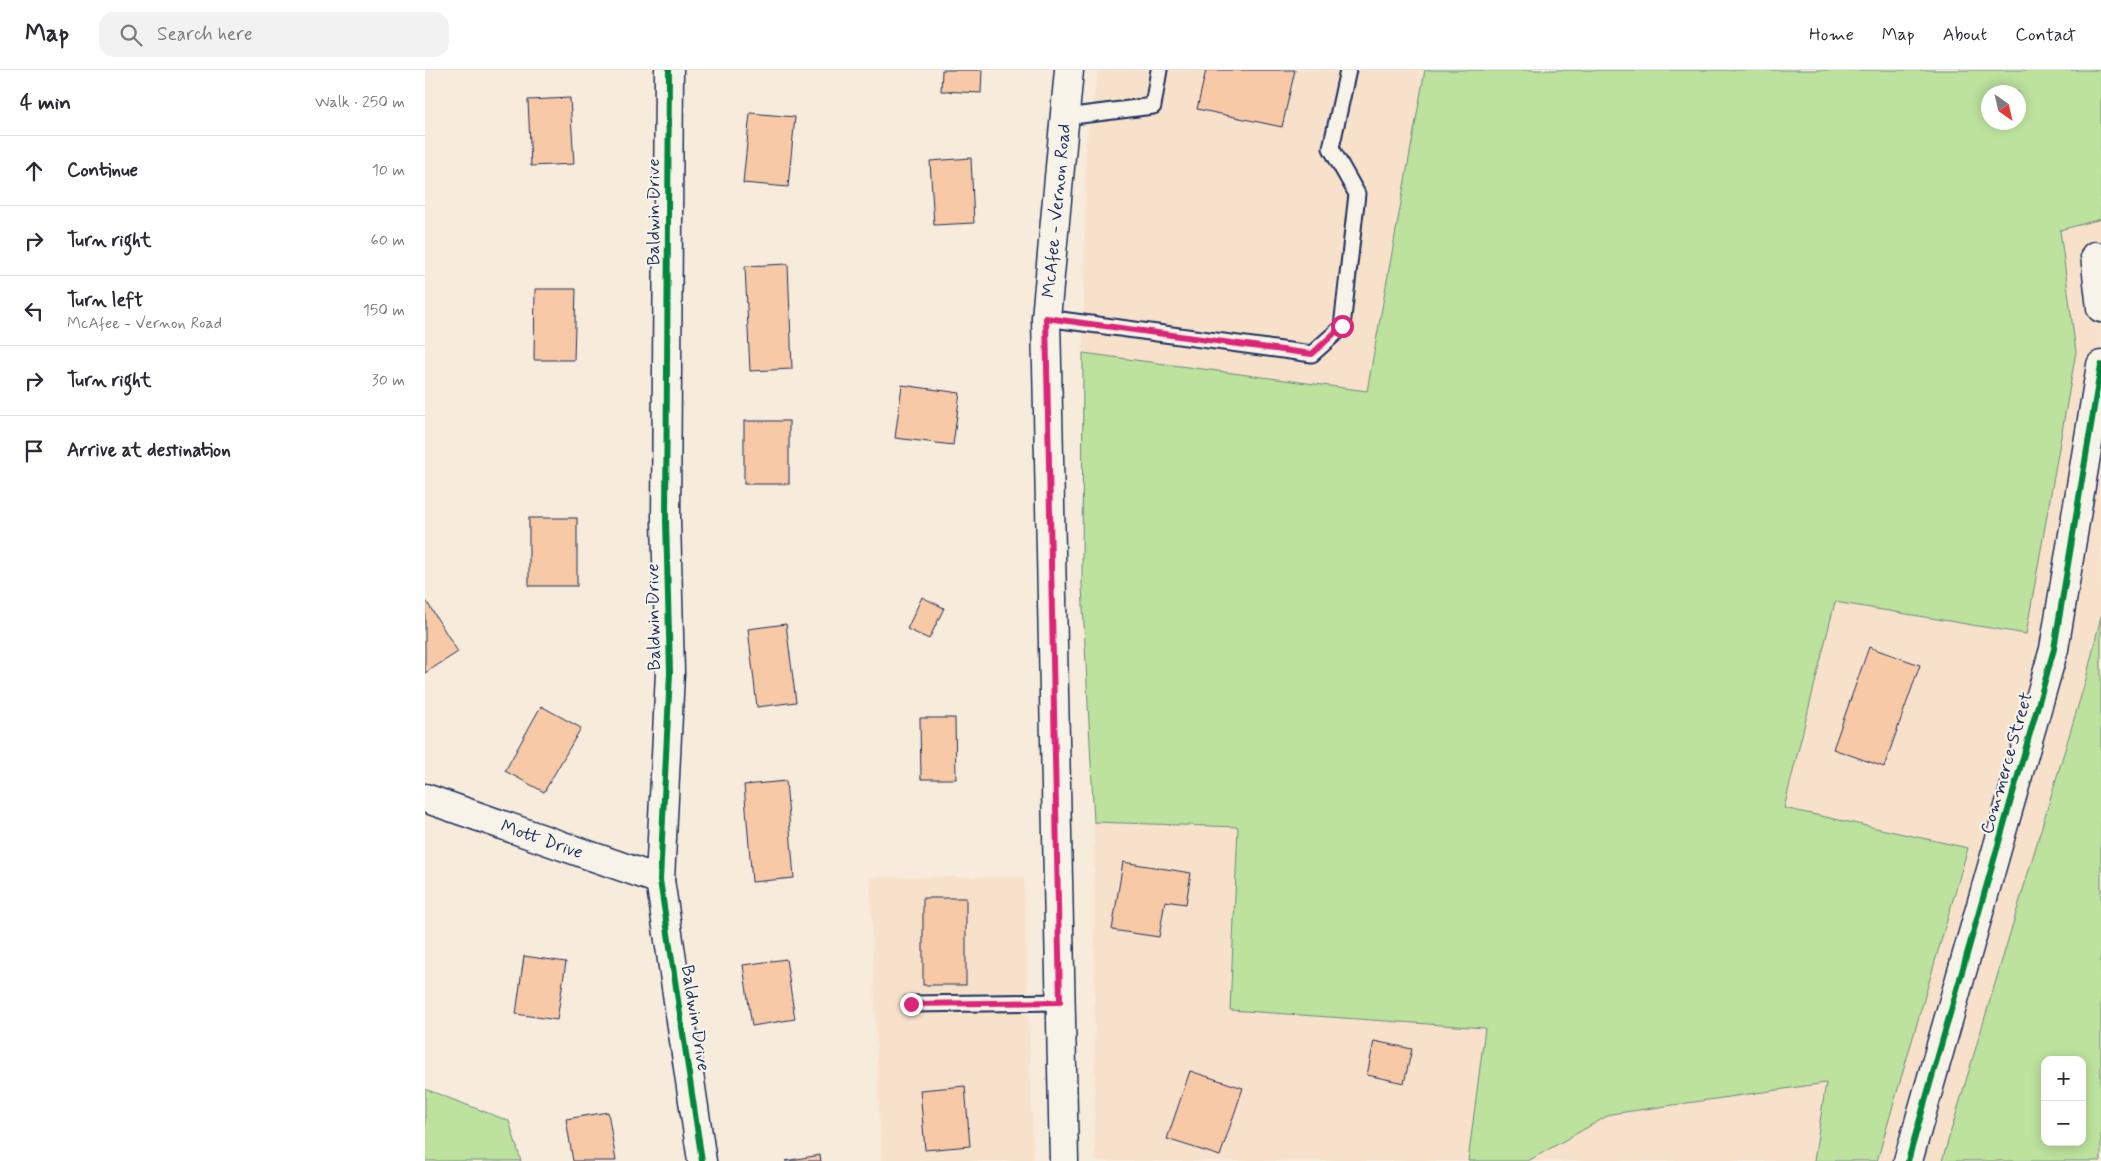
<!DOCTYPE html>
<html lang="en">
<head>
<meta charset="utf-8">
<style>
	body { margin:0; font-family:Mynerve,sans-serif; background:#f2f2f3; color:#2b2b33 }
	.controls { position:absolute; right:15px; bottom:15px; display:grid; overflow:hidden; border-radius:10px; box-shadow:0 2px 12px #0003 }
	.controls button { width:45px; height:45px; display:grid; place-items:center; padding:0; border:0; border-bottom:1px solid #e1e1e2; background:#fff; color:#2b2b33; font:25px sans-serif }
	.compass { position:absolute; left:1556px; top:15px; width:45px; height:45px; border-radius:50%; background:#fff; box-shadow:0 2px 12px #0003; rotate:146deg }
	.stop { position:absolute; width:15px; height:15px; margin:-11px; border:4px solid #db2777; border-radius:50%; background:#fff }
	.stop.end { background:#db2777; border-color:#fff; box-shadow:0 1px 5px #0008 }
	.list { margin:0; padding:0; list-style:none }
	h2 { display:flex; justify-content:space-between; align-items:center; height:65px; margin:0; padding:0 20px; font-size:21px }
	h2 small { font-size:16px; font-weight:400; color:#7c7c81 }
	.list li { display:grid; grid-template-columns:32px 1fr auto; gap:15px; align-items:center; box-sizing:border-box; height:70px; padding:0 20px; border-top:1px solid #e1e1e2 }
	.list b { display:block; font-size:19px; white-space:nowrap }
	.list p { margin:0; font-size:16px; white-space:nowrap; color:#7c7c81 }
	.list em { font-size:16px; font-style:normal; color:#7c7c81 }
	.icon { flex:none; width:28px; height:28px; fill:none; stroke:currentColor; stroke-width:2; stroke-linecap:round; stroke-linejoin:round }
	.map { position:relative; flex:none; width:1676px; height:1091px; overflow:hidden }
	header { display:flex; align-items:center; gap:30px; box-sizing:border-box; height:70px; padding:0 25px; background:#fff; border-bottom:1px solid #e1e1e2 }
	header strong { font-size:24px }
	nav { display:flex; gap:28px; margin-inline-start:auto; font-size:18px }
	.search { width:350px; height:45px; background:#f2f2f3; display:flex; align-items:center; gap:12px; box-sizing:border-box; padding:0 18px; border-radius:15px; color:#7c7c81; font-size:19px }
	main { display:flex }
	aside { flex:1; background:#fff }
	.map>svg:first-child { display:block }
	.built { fill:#f7e1cb }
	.green { fill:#bce29d; stroke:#6c887e; fill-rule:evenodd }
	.building { fill:#f7c9a6; stroke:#1b2f5e }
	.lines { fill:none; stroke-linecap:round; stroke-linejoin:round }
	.lane-casing { stroke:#1b2f5e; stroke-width:19 }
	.street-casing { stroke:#1b2f5e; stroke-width:31 }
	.secondary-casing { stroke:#1b2f5e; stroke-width:31 }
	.lane { stroke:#f7f3e8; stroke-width:15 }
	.street { stroke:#f7f3e8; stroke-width:28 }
	.secondary { stroke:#f7f3e8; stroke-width:28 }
	.cycleway-casing { stroke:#f7f3e8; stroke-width:9 }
	.cycleway { stroke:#00873e; stroke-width:6 }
	.route { stroke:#db2777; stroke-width:6 }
	.labels { text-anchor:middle; stroke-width:4.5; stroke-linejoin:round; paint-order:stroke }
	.street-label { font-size:18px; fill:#1b2f5e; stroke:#f7f3e8 }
</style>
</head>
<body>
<header>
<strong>Map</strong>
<div class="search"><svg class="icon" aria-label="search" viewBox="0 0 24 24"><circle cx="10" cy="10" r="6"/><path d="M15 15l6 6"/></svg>Search here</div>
<nav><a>Home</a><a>Map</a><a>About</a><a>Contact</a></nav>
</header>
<main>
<aside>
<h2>4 min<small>Walk · 250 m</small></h2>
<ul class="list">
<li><svg class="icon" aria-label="ahead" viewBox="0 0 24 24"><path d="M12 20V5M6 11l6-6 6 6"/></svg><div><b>Continue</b></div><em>10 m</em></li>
<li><svg class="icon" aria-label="right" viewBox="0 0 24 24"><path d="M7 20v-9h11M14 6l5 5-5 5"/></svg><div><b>Turn right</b></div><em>60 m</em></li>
<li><svg class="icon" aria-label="left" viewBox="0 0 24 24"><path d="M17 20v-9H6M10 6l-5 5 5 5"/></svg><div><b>Turn left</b><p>McAfee - Vernon Road</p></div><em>150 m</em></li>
<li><svg class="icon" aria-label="right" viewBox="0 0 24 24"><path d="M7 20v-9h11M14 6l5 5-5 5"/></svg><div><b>Turn right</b></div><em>30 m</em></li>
<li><svg class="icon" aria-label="arrive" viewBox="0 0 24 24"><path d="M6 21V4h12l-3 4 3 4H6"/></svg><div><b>Arrive at destination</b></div></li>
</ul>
</aside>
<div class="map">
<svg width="1676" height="1091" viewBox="0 0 1676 1091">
	<rect width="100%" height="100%" fill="#f7ebdb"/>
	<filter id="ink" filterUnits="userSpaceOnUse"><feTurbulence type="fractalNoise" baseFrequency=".02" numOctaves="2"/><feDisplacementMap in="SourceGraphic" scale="10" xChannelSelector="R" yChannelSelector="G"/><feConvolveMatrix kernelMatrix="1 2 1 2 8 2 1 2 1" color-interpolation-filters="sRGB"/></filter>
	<g filter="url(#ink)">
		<!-- built -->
		<g class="built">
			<path d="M673,0H1000L942,322L658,283L661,74Z"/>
			<path d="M1676,149V546L1661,609L1517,1091H1452L1543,778L1359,739L1410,532L1600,564L1651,282L1635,160Z"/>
			<path d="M669,752L813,757L805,940L1060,958L1054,1091H670Z"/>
			<path d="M445,807H599L608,1091H456Z"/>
			<path d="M1402,1013L1389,1091H1103L1186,1044Z"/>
		</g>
		<!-- green -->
		<g class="green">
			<path d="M1000,0H1676V149L1635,160L1651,282L1601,564L1410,532L1359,738L1543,778L1452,1091H1389L1401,1013L1186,1044L1103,1091H1043L1060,958L805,940L813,757L669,752L657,516L658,283L942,321ZM1564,22H1594V52H1564Z"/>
			<path d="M1676,546V1091H1517L1661,609ZM1620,990H1657V1072H1620Z"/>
			<path d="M0,1019L84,1051L96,1091H0Z"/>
		</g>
		<!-- building -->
		<g class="building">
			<path d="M517,0H557L556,23L516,21Z"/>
			<path d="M781,0H870L857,57L772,39Z"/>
			<path d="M145,28L149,94L106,96L103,30Z"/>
			<path d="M325,43L370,47L363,117L318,113Z"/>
			<path d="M546,88L549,153L509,155L505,91Z"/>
			<path d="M363,194L367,299L325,301L320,196Z"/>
			<path d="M110,219H151L149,290H109Z"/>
			<path d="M477,315L535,323L528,375L470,368Z"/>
			<rect x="319" y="351" width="45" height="63"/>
			<rect x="104" y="448" width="48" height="68"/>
			<path d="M497,527L519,538L504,569L482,559Z"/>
			<path d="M0,529L33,582L0,603Z"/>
			<path d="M361,554L371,632L332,637L323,559Z"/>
			<path d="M1444,577L1495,595L1459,697L1408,679Z"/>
			<path d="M116,636L156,658L119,722L80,701Z"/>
			<path d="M495,648H530L531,709H496Z"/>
			<path d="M361,711L369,808L327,812L319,715Z"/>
			<path d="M698,792L766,803L761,834L740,831L734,867L687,860Z"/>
			<rect x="498" y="828" width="43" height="87"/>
			<path d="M99,886L141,892L132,950L91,944Z"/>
			<path d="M361,889L370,949L327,956L318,895Z"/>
			<path d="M949,971L987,979L979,1013L942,1005Z"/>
			<path d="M765,1001L818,1018L795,1086L742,1069Z"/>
			<path d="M540,1016L545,1076L500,1080L495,1020Z"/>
			<path d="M183,1042L191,1091H148L141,1049Z"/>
			<path d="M395,1085L396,1091H360Z"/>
		</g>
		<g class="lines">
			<defs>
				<g id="lane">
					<path d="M640,47L728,36L734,0"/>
					<path d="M621,248L887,284L917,257L932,124L906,78L923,0"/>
					<path d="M485,934L635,932"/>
				</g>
				<g id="street">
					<path d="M244,0L241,450L245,603L235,810L277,1091"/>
					<path d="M1670,186L1676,238"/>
					<path id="s1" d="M0,728L235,810"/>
					<path d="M1483,1091L1629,579L1676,295"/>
				</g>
				<g id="secondary">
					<path id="s2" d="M639,1091L621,248L644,0"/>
				</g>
			</defs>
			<!-- lane casing -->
			<use href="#lane" class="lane-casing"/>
			<!-- street casing -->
			<use href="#street" class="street-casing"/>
			<!-- secondary casing -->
			<use href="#secondary" class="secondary-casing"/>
			<!-- lane -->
			<use href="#lane" class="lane"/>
			<!-- street -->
			<use href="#street" class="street"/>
			<!-- secondary -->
			<use href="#secondary" class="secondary"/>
			<defs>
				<g id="cycleway">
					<path d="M244,0L241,450L245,603L235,810L277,1091"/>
					<path d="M1483,1091L1629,579L1676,295"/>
				</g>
			</defs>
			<!-- cycleway casing -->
			<use href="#cycleway" class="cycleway-casing"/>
			<!-- cycleway -->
			<use href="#cycleway" class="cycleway"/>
		</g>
	</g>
	<g class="lines" filter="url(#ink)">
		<!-- route -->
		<path class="route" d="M486,934L635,932L621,248L887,284L917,256"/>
	</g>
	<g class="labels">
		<!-- street labels -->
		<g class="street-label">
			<text dy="6" stroke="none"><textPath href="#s2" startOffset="951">McAfee - Vernon Road</textPath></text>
			<text transform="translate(228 142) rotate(-90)" y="6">Baldwin Drive</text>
			<text transform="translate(228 547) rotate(-91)" y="6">Baldwin Drive</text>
			<text transform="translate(1581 693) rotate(-74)" y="6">Commerce Street</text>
			<text dy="6" stroke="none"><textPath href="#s1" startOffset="124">Mott Drive</textPath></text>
			<text transform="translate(271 948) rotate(81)" y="6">Baldwin Drive</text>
		</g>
	</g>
</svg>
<div class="controls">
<button>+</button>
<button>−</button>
</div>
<svg class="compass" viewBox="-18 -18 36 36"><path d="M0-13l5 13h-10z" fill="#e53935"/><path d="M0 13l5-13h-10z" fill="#7c7c81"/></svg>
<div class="stop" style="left:917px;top:256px"></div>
<div class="stop end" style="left:486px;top:934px"></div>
</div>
</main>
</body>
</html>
